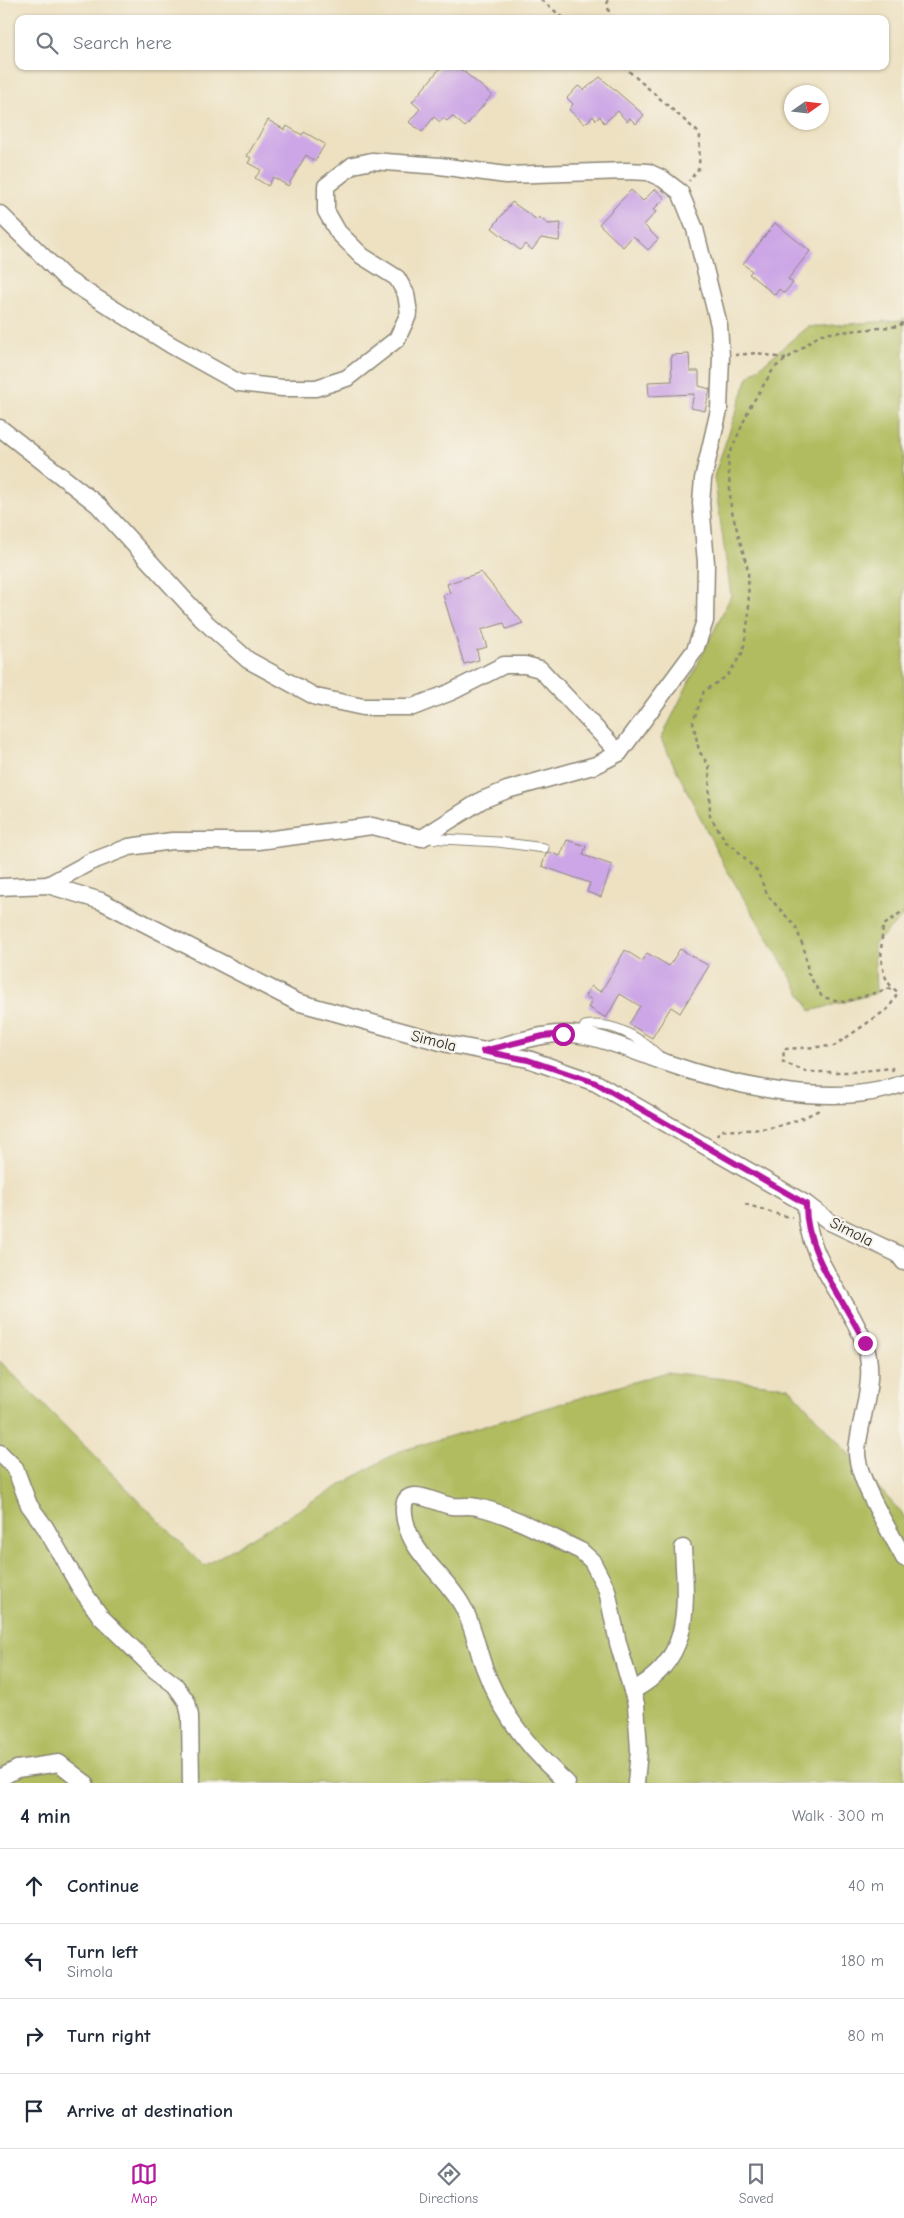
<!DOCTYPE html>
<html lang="en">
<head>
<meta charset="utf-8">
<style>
	body { margin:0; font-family:"Comic Neue",sans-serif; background:#f2f2f3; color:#1f2937 }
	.compass { position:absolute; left:784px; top:85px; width:45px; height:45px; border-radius:50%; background:#fff; box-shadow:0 1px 4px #0004; rotate:76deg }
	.stop { position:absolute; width:15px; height:15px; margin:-11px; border:4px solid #b5179e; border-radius:50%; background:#fff }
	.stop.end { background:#b5179e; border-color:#fff; box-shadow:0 1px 5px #0008 }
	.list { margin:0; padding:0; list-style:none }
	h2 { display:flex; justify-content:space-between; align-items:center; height:65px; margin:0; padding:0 20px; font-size:21px }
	h2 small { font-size:16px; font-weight:400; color:#747a83 }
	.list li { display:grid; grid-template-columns:32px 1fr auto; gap:15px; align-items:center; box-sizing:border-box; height:75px; padding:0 20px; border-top:1px solid #e0e1e3 }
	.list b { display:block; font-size:19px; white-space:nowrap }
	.list p { margin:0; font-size:16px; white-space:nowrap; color:#747a83 }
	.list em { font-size:16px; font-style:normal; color:#747a83 }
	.icon { flex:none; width:28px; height:28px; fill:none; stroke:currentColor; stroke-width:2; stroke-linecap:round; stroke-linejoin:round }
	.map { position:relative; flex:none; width:904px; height:1783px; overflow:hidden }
	.search { position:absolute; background:#fff; box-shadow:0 1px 4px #0004; left:15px; right:15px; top:15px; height:55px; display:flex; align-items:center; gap:12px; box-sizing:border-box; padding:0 18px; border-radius:10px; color:#747a83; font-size:19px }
	.sheet { height:365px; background:#fff }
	nav { display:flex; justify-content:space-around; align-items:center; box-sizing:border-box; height:70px; border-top:1px solid #e0e1e3; background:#fff; font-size:14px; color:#747a83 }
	nav a { display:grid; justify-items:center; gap:2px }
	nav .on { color:#b5179e }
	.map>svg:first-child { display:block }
	.green { fill:#b0bc5f; stroke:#6e7445 }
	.building { fill:#cca6e6 }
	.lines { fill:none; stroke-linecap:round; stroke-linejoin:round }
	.lane-casing { stroke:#8c8676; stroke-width:11 }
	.street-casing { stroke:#8c8676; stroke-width:19 }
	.path { stroke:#8c8676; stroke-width:2.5; stroke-dasharray:4 4; stroke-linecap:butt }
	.lane { stroke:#fff; stroke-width:9 }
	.street { stroke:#fff; stroke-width:16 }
	.route { stroke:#b5179e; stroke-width:6 }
	.labels { text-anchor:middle; stroke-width:4.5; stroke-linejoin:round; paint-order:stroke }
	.street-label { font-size:16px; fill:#2b2b2b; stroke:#f7f3e8 }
</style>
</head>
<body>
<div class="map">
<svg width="904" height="1783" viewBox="0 0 904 1783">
	<rect width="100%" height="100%" fill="#f7f3e8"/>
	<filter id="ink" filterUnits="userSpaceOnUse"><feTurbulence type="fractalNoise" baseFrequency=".02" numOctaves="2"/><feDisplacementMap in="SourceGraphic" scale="10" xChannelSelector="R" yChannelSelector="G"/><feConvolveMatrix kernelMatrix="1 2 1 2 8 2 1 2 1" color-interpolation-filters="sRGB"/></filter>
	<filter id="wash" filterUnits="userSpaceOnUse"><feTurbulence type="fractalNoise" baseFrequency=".0096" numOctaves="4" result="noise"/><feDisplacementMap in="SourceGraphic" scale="20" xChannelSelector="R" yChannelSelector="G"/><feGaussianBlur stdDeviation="1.12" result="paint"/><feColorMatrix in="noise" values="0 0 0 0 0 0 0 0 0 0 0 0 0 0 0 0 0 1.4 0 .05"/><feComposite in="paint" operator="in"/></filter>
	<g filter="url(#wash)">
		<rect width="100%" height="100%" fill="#ede1c2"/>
		<!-- green -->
		<g class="green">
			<path d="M904,317V915L874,945L876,993L811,1011L724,865L661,739L731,596L714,476L748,377L807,327L901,320Z"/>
			<path d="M0,1361L204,1566L397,1452L667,1372L789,1387L904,1516V1783H0Z"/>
		</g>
		<g id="blocks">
			<!-- building -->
			<g class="building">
				<path d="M442,66H457L492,95L465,127L452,116L447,121L443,118L440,122L434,117L422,132L409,122L420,109L412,102Z"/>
				<path d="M600,77L644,115L636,124L630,118L627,122L618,111L604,123L600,116L596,120L593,116L585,124L569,110L573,104L567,98L578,86L584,90Z"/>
				<path d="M268,120L285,130L287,126L302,135L304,132L325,144L315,161L306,155L288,186L273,177L268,186L255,178L261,170L248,163L251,158L247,156Z"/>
				<path d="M655,189L665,198L653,210L656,212L644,225L658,239L648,250L633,236L623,247L599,224L631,190L643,201Z"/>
				<path d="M512,202L537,220L539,217L548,224L561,223L559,241L541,238L532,250L525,244L520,250L492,228Z"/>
				<path d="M775,223L810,251L788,279L793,283L784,293L779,289L775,295L749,274L752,271L743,264Z"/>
				<path d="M689,354L690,371H699V386L710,389L705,411L691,408L694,394L649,396L648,382L672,381L671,355Z"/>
				<path d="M481,572L523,623L506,629L504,623L481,630L487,647L477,650L479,660L464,664L443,595L450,593L447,584Z"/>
				<path d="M567,840L586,846L583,855L612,865L601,897L587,892L590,883L542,866L546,854L549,852L560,856Z"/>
				<path d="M680,949L709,966L680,1013L671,1007L652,1038L629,1024L640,1006L620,994L606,1018L588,1007L592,1000L585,996L591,986L601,992L625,950L642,961L647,953L669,966Z"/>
			</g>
		</g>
	</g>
	<g filter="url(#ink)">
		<use href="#blocks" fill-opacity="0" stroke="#8c8676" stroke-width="1"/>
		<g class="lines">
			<defs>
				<g id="lane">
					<path d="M425,838L498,842L544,848"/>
					<path d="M580,1035L585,1026C612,1021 639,1037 658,1055"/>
				</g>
				<g id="street">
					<path d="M0,214L66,279L171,345L239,383L282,388H316L347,378L397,339L409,313L406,294L397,278L362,256L338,232L326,211V186L353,165L372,161L440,166L506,175L626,171L648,172L663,179L680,192L695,229L719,325L721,356L719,410L703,479L701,503L706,563L705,621L695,650L619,753L596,765L507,790L482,800L422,838L372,826L258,841H172L129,847L90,862L48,885"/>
					<path d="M0,428L98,505L203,620L248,660L316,697L363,707H413L451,692L504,665H525L540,669L619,753"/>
					<path d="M0,887L48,885L101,901L297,1002L448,1044L528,1059L596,1083L806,1204L830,1222L898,1254L904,1262"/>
					<path d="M487,1050C517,1042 550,1030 580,1035C610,1040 638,1053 667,1063C732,1086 838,1110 904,1083"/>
					<path d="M806,1204C805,1257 846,1295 864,1342C878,1378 860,1415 857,1451C856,1478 891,1533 904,1558"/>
					<path d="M0,1453L15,1468L29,1505L45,1527L79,1586L101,1617L155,1670L175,1685L187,1702L190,1716L191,1783"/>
					<path d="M632,1691C693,1659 686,1607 683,1548"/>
					<path d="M0,1778L17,1769L59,1763L85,1783"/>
					<path d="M567,1783C532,1752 500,1712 484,1667C477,1648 473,1625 463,1607C446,1575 413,1557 405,1520C397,1479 432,1502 451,1506C459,1507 468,1505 477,1507C506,1512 553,1538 581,1551L592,1561L607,1590L618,1643L636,1704L639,1750L636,1783"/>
				</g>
			</defs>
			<!-- lane casing -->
			<use href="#lane" class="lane-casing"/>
			<!-- street casing -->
			<use href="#street" class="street-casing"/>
			<!-- path -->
			<g class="path">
				<path d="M541,0L565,19"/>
				<path d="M607,0L610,19"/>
				<path d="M623,66L700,134L699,168L689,181"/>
				<path d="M735,355L758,353L786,359"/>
				<path d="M891,988L844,1002L822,997L808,973L805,952L796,927L768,896L757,871L735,848L726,842L710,816L709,766L699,751L693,722L704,691L727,676L743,652L749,613L748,570L731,508L728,458L750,407L774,368L821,334L899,326L904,322"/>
				<path d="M893,1071L892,1068L853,1072H807L783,1062L784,1049L834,1046L889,1008L898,992C877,979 881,947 883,926L904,910"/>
				<path d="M717,1136L719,1132L724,1130C762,1131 785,1128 819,1110"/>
				<path d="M745,1204L780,1215L792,1217"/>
			</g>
			<!-- lane -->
			<use href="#lane" class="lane"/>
			<!-- street -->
			<use href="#street" class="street"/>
		</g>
	</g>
	<g class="lines" filter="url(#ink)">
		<!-- route -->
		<path class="route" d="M563,1034L543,1036L483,1051L528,1060L596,1083L806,1204C805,1253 844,1300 865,1343"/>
	</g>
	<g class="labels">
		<!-- street labels -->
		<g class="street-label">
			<text transform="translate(434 1040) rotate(14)" y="6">Simola</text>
			<text transform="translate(852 1231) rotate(27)" y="6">Simola</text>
		</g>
	</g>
</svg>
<svg class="compass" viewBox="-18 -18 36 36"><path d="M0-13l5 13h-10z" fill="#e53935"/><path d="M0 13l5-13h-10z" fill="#747a83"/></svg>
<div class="stop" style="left:563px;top:1034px"></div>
<div class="stop end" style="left:865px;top:1343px"></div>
<div class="search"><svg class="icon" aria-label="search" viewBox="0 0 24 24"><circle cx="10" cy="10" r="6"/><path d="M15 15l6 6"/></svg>Search here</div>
</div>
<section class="sheet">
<h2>4 min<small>Walk · 300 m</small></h2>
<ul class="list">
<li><svg class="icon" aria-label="ahead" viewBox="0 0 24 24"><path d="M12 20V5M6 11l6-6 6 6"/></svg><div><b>Continue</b></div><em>40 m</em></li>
<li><svg class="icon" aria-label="left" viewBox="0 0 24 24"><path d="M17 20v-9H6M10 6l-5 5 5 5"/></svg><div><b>Turn left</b><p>Simola</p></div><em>180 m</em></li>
<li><svg class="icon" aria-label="right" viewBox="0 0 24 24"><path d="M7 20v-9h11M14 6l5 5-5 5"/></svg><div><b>Turn right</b></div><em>80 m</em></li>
<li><svg class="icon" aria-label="arrive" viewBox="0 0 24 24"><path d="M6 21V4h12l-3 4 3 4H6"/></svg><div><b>Arrive at destination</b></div></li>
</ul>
</section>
<nav>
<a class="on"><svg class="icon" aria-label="map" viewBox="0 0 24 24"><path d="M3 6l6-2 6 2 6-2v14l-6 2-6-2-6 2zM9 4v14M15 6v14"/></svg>Map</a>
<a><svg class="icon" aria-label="directions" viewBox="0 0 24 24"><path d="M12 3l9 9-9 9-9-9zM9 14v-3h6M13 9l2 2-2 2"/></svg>Directions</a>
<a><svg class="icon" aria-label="saved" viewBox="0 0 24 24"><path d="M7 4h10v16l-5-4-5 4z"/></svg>Saved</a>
</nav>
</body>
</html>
